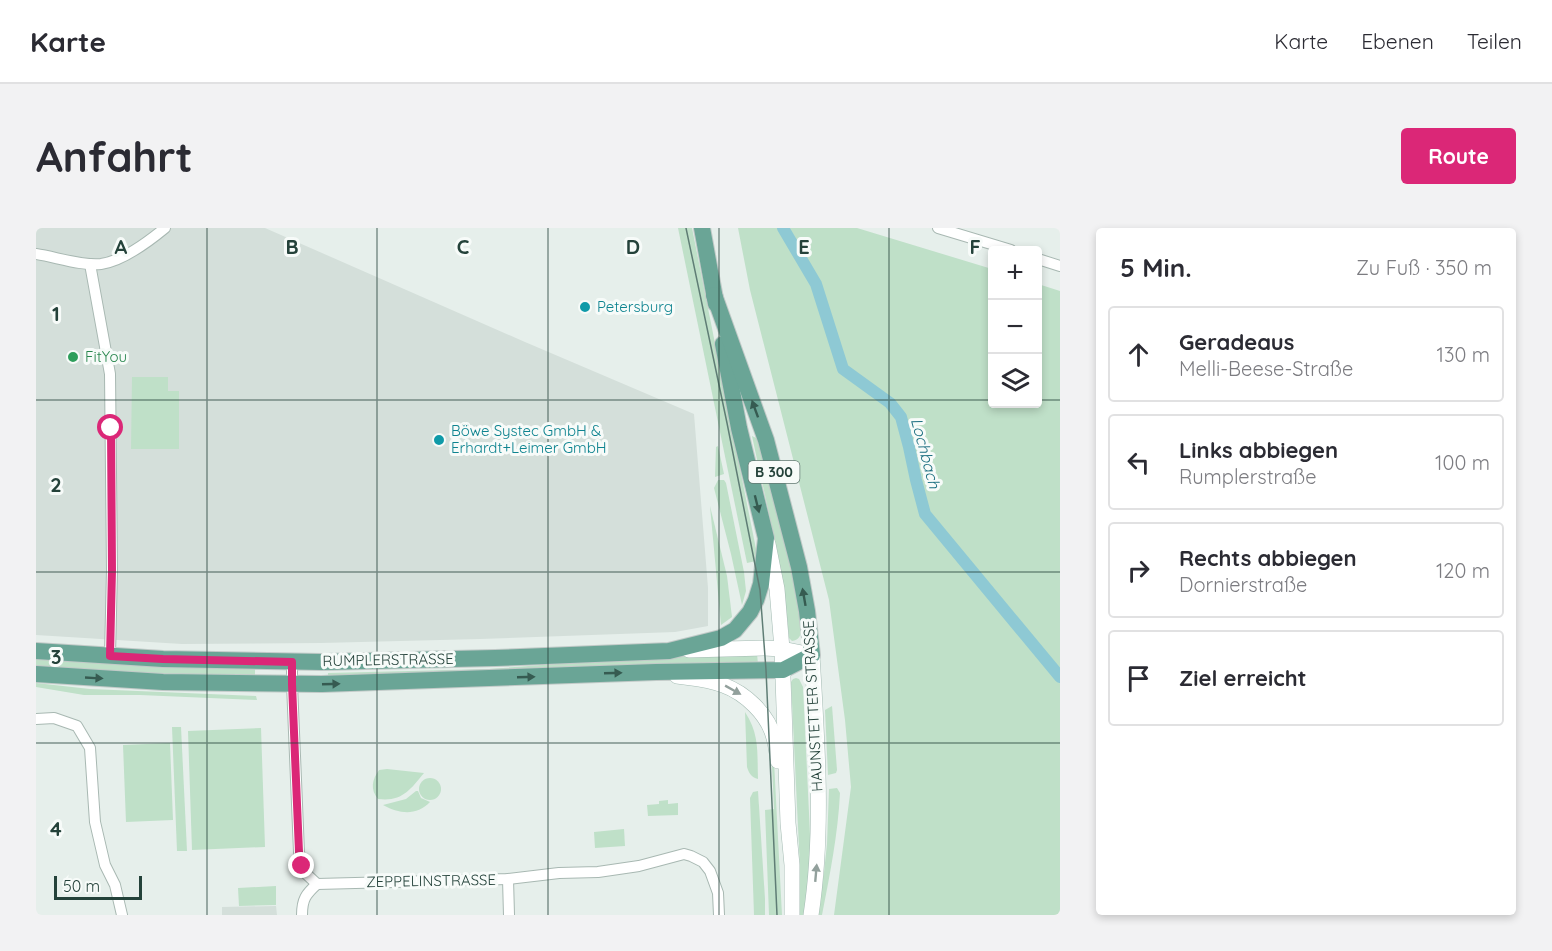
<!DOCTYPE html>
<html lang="de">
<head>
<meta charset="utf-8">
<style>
	body { margin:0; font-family:Quicksand,sans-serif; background:#f2f2f3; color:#2b2b33 }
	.controls { position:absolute; right:18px; top:18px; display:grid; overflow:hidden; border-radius:6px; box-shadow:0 3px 9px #0003 }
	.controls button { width:54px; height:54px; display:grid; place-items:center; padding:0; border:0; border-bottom:2px solid #e1e1e2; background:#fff; color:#2b2b33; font:30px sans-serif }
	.scale { position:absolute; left:18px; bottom:15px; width:88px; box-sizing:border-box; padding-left:6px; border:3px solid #24423a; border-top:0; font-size:16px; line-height:21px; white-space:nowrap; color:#24423a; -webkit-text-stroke:4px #f7fbf9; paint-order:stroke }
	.stop { position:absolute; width:18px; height:18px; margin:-14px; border:4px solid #db2777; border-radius:50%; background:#fff }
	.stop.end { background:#db2777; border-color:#fff; box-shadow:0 2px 6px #0008 }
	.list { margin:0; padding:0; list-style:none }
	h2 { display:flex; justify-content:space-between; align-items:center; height:78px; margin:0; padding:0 24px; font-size:26px }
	h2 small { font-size:20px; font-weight:400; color:#7c7c81 }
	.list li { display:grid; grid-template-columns:39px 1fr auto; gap:18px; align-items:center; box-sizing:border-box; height:96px; margin:0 12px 12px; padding:0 12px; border:2px solid #e1e1e2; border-radius:6px }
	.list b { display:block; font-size:22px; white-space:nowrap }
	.list p { margin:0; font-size:20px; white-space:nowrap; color:#7c7c81 }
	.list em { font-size:20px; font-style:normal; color:#7c7c81 }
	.icon { flex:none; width:33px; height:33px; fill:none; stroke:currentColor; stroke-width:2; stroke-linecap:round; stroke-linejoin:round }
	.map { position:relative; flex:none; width:1024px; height:687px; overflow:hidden; border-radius:6px }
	header { display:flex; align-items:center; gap:36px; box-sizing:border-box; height:84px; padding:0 30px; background:#fff; border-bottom:2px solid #e1e1e2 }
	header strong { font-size:28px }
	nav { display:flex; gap:33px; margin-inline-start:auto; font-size:21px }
	.intro { display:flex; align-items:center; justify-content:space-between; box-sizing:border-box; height:144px; padding:0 36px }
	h1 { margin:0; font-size:42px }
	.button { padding:15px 27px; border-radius:6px; background:#db2777; color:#fff; font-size:21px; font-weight:700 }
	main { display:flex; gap:36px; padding:0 36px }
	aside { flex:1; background:#fff; border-radius:6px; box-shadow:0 3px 9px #0003 }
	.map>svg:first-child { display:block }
	.built { fill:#d4dfda }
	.green { fill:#bfe0c8 }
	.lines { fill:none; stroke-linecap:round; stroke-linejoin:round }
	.canal { stroke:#8ec9d4; stroke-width:12 }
	.minor-casing { stroke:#a8b8b2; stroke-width:12 }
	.secondary-casing { stroke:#a4bbb3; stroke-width:16 }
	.primary-casing { stroke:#c2cac8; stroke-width:18 }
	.minor { stroke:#fff; stroke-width:10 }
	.secondary { stroke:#fff; stroke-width:15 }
	.primary { stroke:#6aa596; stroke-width:16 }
	.tram { stroke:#5f7d75; stroke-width:1.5 }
	.oneway { fill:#365b51 }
	.oneway2 { fill:#92a09c }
	.route { stroke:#db2777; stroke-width:8 }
	.grid { fill:none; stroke:#24423a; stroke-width:1.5; stroke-opacity:0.55 }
	.culture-dot { fill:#0f9aa8; stroke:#f7fbf9; stroke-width:2 }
	.leisure-dot { fill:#2e9e5b; stroke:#f7fbf9; stroke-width:2 }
	.labels { text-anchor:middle; stroke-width:6; stroke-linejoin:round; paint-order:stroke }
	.shield { fill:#f7fbf9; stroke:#637a73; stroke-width:1.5 }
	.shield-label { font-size:14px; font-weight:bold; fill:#24423a }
	.culture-label { font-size:15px; fill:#0d838f; stroke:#f7fbf9; text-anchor:start }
	.leisure-label { font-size:15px; fill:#27864d; stroke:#f7fbf9; text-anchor:start }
	.street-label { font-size:15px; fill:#24423a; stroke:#f7fbf9 }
	.water-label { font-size:16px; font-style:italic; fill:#1c6f80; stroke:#f7fbf9 }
	.grid-label { font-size:20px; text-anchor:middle; font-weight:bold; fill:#24423a; stroke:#f7fbf9; stroke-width:6; stroke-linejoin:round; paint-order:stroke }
</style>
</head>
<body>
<header>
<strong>Karte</strong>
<nav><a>Karte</a><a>Ebenen</a><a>Teilen</a></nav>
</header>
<div class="intro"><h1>Anfahrt</h1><a class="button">Route</a></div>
<main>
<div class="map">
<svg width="1024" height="687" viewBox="0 0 1024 687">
	<rect width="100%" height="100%" fill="#e6efeb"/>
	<!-- built -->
	<g class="built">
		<path d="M0,0H229L489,114L658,186L672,360V398L639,404L444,411L285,415L146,416L0,407Z"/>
		<path d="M240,678L241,687H186V679Z"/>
	</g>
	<!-- green -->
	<g class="green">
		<path d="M642,0H656L721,326L720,333L711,335Z"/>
		<path d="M702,0H821L956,41L957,176H1002V56L1024,63V687H798L815,559L809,492L793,372L714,62Z"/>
		<path d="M96,149H132V163H143V221H95Z"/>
		<path d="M716,208L722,211L758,350L766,403C764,408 763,412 756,413L753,410C748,342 730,275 716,208Z"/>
		<path d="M682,218L688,246L679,249L680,219Z"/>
		<path d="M682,252H688L690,255L708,344L710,363L706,377L695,326L678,260Z"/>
		<path d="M674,278L691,348L696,389L685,397Z"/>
		<path d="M721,426L722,436L292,449V445L453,441L602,430Z"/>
		<path d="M0,430L219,439V449L74,444L0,439Z"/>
		<path d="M760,450L763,451L767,459L775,627L774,648L768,687H764V640L755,454L757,451Z"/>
		<path d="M0,455L54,461L220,468L221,472L104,467H48L0,459Z"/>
		<path d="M796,478L801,542L800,545L792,547L789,482Z"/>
		<path d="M709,484C724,507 721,525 722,551C715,549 713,545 711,539Z"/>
		<path d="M136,499H145L151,623H141Z"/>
		<path d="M225,500L229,619L156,622L152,503Z"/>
		<path d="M134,515L137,592L90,594L87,517Z"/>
		<path d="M735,517L738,533L746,687H733L729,582L738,581Z"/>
		<path d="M351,541L388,545C374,562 366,574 342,571C334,561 336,552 343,542Z"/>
		<circle cx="394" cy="561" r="11"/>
		<path d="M801,560L804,565C802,606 794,646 786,687H781L788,644L791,616L793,561Z"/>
		<path d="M380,563H382L385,570L394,574C381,588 363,586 347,577L370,571Z"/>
		<path d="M722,563L729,671V687H718L714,570L717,564Z"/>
		<path d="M632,572V576L642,575V587L612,588L611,577L623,576V573Z"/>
		<path d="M588,601L589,618L559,620L558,604Z"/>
		<path d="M240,658V677L203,678L202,660Z"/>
	</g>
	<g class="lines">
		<!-- canal -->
		<path class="canal" d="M747,0L780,56L807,141L854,175L865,189L873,219L880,252L889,286L1024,449"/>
		<defs>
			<g id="minor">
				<path d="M902,0L975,22"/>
				<path d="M0,26C20,29 45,38 65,36C87,33 112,14 129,0"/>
				<path d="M1002,31L1024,38"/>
				<path d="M54,36L74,146L76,342L74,427"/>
				<path d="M256,434V456L263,624L267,643L281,656"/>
				<path d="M0,491L18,490L41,498L54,520L59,594L69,637L79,657L86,687"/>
				<path d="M472,651L473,687"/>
				<path d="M281,656L472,651L523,645L562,644L603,638L648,626L655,628L667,634L674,643L682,665L683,687"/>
				<path d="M266,687C266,671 270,666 281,656"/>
			</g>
			<g id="secondary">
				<path d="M732,316L741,361L746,421L752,595L756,637V687"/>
				<path d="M653,422L728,420L746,421L776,427C781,513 788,601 775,687"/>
				<path d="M641,448C655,450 673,451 687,457C709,465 732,486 738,510C740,517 741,525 742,533"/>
			</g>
			<g id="primary">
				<path d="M666,0L680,76"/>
				<path d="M0,423L127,431L286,434L459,430L633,423L685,410L699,402L714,384L720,372L725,356L730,310L703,200L687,116"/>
				<path d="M0,446L127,454L286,456L620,444L747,442L776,427L771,383L763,339L730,212L678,67"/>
			</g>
		</defs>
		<!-- minor casing -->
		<use href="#minor" class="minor-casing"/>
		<!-- secondary casing -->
		<use href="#secondary" class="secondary-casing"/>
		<!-- primary casing -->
		<use href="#primary" class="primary-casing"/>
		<!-- minor -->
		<use href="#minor" class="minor"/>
		<!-- secondary -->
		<use href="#secondary" class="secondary"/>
		<!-- primary -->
		<use href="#primary" class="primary"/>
		<!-- tram -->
		<path class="tram" d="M650,0L691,195L724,362L730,442L741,687"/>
	</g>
	<!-- one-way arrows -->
	<defs><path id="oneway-solid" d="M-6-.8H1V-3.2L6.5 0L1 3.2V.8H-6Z" transform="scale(1.5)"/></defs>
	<g class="oneway">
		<use href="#oneway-solid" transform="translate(719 181) rotate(-110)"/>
		<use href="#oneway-solid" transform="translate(721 276) rotate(76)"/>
		<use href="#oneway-solid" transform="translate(768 369) rotate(-100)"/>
		<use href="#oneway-solid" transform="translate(577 445) rotate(-2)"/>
		<use href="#oneway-solid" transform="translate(490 449) rotate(-2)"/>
		<use href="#oneway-solid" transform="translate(58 450) rotate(3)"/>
		<use href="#oneway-solid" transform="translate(295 456) rotate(-2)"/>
	</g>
	<g class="oneway2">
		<use href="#oneway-solid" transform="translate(697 462) rotate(29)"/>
		<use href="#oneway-solid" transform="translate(780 645) rotate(-85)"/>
	</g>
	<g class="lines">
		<!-- route -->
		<path class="route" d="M75,200L76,342L74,428L127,431L256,434V456L263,624L266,638"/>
	</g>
	<!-- grid -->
	<path class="grid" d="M171,0V687M341,0V687M512,0V687M683,0V687M853,0V687M0,172H957M1002,172H1024M0,344H1024M0,515H1024"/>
	<!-- markers -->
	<g class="culture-dot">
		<circle cx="549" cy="79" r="6"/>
		<circle cx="403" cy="212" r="6"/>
	</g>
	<circle class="leisure-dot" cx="37" cy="129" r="6"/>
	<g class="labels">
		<!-- shield labels -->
		<rect class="shield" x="712.5" y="233" width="51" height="22" rx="4.5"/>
		<g class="shield-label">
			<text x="738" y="249">B 300</text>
		</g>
		<!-- culture labels -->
		<g class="culture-label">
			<text x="561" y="84">Petersburg</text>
			<text x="415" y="208">Böwe Systec GmbH &amp;<tspan x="415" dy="17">Erhardt+Leimer GmbH</tspan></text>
		</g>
		<!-- leisure labels -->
		<g class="leisure-label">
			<text x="49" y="134">FitYou</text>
		</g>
		<!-- street labels -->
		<g class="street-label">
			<text transform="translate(352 432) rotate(-1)" y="5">RUMPLERSTRASSE</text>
			<text transform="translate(777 478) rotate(-93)" y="5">HAUNSTETTER STRASSE</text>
			<text transform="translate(395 653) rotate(-1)" y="5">ZEPPELINSTRASSE</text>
		</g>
		<!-- water labels -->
		<g class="water-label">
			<text transform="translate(890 225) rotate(75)" y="6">Lochbach</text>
		</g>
	</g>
	<g class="grid-label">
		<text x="85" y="26">A</text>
		<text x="256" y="26">B</text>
		<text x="427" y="26">C</text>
		<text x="597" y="26">D</text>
		<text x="768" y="26">E</text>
		<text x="939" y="26">F</text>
		<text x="20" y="93">1</text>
		<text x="20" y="264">2</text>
		<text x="20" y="436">3</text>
		<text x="20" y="608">4</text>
	</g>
</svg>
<div class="controls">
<button>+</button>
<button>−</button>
<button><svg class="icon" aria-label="layers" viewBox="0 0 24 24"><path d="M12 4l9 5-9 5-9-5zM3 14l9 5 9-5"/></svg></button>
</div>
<div class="scale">50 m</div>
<div class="stop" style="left:75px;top:200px"></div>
<div class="stop end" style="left:266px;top:638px"></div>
</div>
<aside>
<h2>5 Min.<small>Zu Fuß · 350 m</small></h2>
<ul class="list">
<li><svg class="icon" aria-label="ahead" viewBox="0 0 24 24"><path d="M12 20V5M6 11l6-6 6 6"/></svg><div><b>Geradeaus</b><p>Melli-Beese-Straße</p></div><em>130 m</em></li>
<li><svg class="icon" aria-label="left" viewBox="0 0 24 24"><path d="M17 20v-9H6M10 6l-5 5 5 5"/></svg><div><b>Links abbiegen</b><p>Rumplerstraße</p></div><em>100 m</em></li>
<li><svg class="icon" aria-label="right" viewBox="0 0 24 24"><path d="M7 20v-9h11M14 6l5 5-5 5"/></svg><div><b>Rechts abbiegen</b><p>Dornierstraße</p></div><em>120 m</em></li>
<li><svg class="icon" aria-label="arrive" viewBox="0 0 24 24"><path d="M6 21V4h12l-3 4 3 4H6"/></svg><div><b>Ziel erreicht</b></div></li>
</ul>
</aside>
</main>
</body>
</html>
